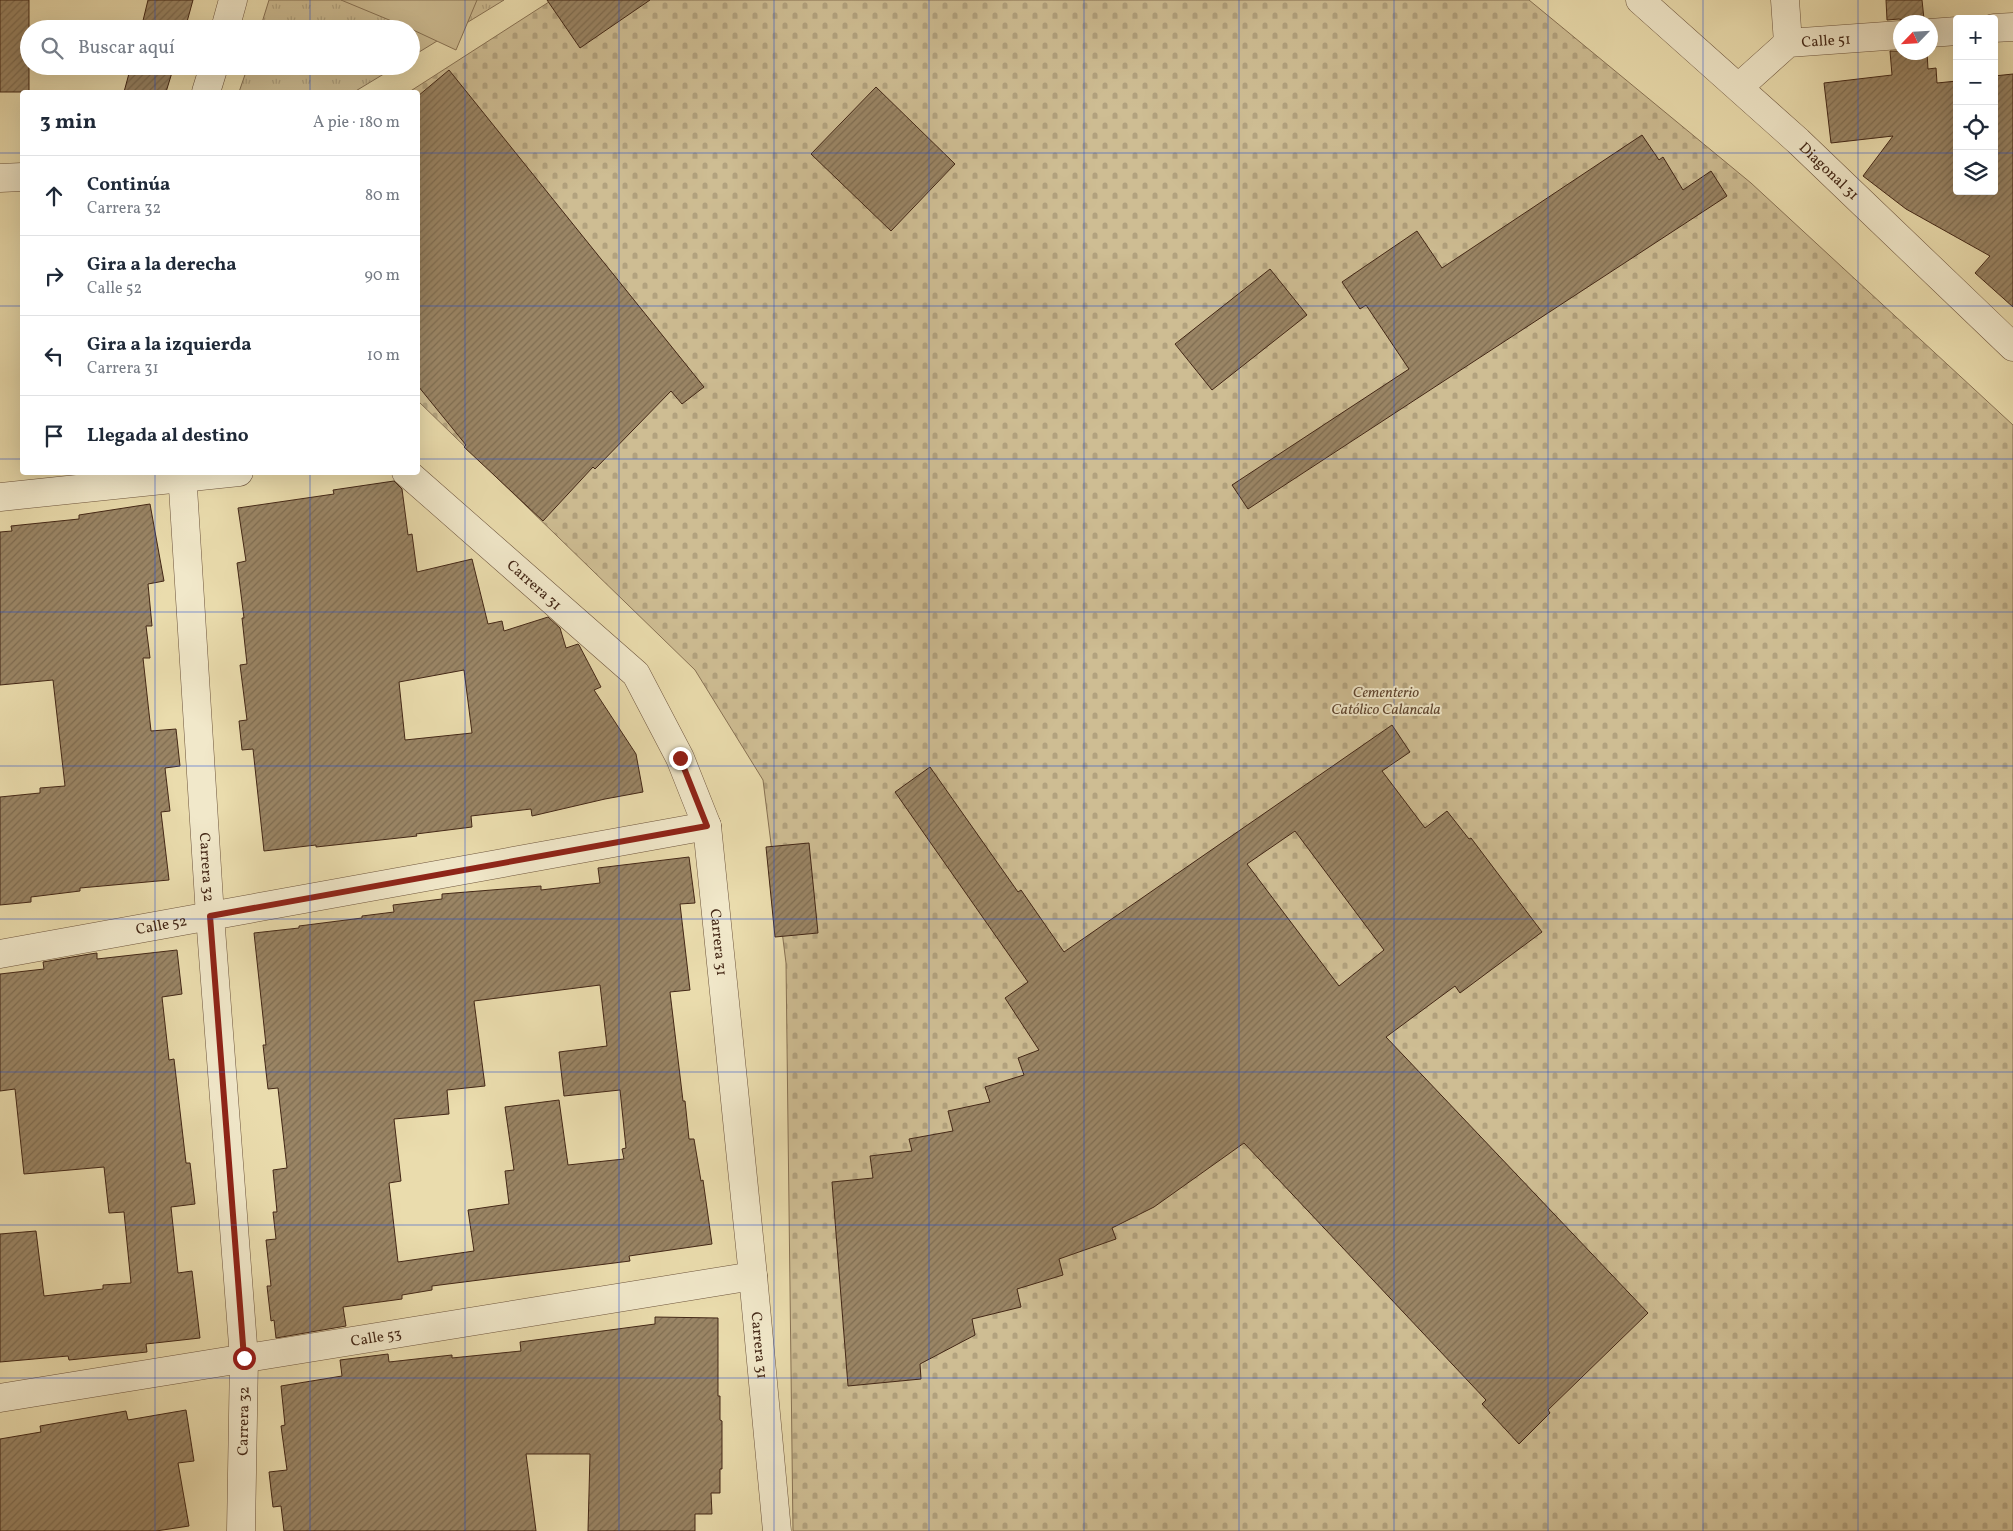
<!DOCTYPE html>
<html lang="es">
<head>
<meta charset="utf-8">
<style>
	body { margin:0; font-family:Vollkorn,serif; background:#f2f2f3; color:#1f2937 }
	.controls { position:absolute; right:15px; top:15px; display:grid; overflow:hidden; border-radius:5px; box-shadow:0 5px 20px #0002 }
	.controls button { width:45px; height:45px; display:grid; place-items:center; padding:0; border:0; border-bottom:1px solid #e0e1e3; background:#fff; color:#1f2937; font:25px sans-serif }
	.compass { position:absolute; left:1893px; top:15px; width:45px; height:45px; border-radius:50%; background:#fff; box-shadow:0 5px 20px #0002; rotate:245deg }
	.stop { position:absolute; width:15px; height:15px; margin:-11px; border:4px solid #8f2418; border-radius:50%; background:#fff }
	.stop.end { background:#8f2418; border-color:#fff; box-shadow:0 1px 5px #0008 }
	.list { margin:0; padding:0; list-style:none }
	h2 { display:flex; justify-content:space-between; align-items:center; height:65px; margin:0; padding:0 20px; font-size:21px }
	h2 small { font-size:16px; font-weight:400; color:#747a83 }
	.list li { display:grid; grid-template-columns:32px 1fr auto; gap:15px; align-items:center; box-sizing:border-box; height:80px; padding:0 20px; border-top:1px solid #e0e1e3 }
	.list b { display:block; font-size:19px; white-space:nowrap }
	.list p { margin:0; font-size:16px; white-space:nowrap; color:#747a83 }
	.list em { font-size:16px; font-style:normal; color:#747a83 }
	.icon { flex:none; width:28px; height:28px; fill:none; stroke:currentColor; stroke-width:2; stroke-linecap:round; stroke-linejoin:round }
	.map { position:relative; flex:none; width:2013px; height:1531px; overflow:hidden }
	.search { position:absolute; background:#fff; box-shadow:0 5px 20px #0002; left:20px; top:20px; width:400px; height:55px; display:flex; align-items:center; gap:12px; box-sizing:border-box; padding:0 18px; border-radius:28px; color:#747a83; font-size:19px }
	.panel { position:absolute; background:#fff; box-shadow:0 5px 20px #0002; left:20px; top:90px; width:400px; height:385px; border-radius:5px }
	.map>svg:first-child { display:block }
	.grass { fill:url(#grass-tufts); stroke:#887254 }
	.cemetery { fill:url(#cemetery-stones); stroke:#887254 }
	.garden { fill:#cebd93; stroke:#887254 }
	.building { fill:url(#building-hatch); stroke:#432716; fill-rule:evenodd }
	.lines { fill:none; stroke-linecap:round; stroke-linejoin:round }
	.minor-casing { stroke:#6d543c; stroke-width:29 }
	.minor { stroke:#f1e8ca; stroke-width:28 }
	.route { stroke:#8f2418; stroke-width:6 }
	.grid { fill:none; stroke:#1d4ed8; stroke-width:1; stroke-opacity:0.55 }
	.labels { text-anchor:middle; stroke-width:4; stroke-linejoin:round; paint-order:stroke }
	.street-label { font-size:15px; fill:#432716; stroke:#f1e8ca }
	.park-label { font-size:15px; font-style:italic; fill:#5f452f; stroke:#f1e8ca }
</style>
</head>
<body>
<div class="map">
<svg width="2013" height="1531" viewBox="0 0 2013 1531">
	<defs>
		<pattern id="grass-tufts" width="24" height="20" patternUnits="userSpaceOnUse" patternTransform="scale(1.25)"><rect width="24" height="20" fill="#cebd93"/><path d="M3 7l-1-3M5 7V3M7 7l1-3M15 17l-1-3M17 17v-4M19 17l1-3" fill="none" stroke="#b2a27e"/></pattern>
		<pattern id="cemetery-stones" width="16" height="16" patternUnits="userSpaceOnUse" patternTransform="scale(1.25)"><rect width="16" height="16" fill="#cebd93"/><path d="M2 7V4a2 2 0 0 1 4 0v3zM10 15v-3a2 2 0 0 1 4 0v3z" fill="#b2a27e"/></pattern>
		<pattern id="building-hatch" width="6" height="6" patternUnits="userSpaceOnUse" patternTransform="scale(1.25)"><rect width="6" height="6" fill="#9a8565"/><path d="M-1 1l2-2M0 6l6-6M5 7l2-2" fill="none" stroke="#7f6d52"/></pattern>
	</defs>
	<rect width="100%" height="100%" fill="#eadcad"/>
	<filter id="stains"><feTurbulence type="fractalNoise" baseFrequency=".004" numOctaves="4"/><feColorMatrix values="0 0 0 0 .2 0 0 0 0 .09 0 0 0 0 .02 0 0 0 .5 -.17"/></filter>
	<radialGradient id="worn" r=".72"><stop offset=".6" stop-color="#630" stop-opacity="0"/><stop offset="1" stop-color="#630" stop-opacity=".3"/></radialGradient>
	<!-- grass -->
	<g class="grass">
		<path d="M269,0H504L411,57V29H260Z"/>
		<path d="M248,66H397L354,92H239Z"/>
	</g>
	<!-- cemetery -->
	<path class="cemetery" d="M552,0H1529L1751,183L2013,425V1531H793L786,963L763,780L695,670L418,401V92H409Z"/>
	<!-- garden -->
	<path class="garden" d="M341,0H477L456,50L411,29Z"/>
	<!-- building -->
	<g class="building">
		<rect x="0" y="0" width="29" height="92"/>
		<path d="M148,0H193L185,29H141Z"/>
		<path d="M547,0H650L580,48Z"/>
		<path d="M1886,0H1922L1924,19L1919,22H1909L1899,19L1887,20Z"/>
		<path d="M1890,51L1927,52L1928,69L1936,68L1937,83L1957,81V191H1994V76L2013,74V307L1975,273L1990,256L1906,209L1863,176L1893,136L1831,143L1824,83L1892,75Z"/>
		<path d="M131,66H174L166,92H124Z"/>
		<path d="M449,70L704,387L682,404L671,391L595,469L593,467L543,521L464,447L466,445L418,386V96Z"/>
		<path d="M876,87L955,164L891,231L811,154Z"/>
		<path d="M1642,135L1659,160L1663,157L1683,190L1711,171L1727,196L1248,509L1232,485L1409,369L1366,305L1360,309L1342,282L1417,231L1442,268Z"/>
		<path d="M1270,269L1307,315L1212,390L1175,344Z"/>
		<path d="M394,481L402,489L408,535L412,534L417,572L472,559L488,624L502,621L504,631L548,617L560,628L566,648L578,644L579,645L601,687L594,690L636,754L643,792L605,799L532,816L531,809L471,816L472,827L416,834L417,836L316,847V845L264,851L253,749L242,750L239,721L247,720L240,665L247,664L242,618H244L237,563L246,561L238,508L334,494L333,490ZM464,670L472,733L405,740L399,682Z"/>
		<path d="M150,504L164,581L148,584L152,626H146L150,658H143L151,731L176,729L180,766L165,768L170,811L161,812L169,880L80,888V891L31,897V902L0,905V797L40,793V788L65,786L53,680L0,685V532L12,531L11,526L79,519V515Z"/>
		<path d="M1392,725L1410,752L1382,771L1425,828L1447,811L1469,839L1471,838L1542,932L1460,993L1455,986L1386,1037L1648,1313L1548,1410L1550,1413L1519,1444L1482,1404L1486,1400L1244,1143L1154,1207L1112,1228L1116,1239L1059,1259L1063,1275L1017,1289L1021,1307L972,1319L975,1335L920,1364L921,1379L848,1386L832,1182L873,1178L870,1156L912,1151L909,1139L953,1131L948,1111L990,1102L985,1087L1024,1075L1018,1058L1039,1050L1005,998L1028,982L895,792L930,767L1018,892L1021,890L1064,952ZM1295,831L1384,950L1339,986L1247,864Z"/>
		<path d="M809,843L818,933L775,937L766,847Z"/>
		<path d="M689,857L695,903L680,904L690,990L670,992L683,1101H685L689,1139H694L701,1181L703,1180L712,1244L629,1256L630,1261L432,1286V1290L402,1295V1299L343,1307L346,1326L276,1338L274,1320L271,1321L267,1286H271L266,1240L276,1239L273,1212H277L273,1170L287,1168L278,1088L268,1089L263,1045H266L254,933L299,928V926L362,918V916L394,912L393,905L442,899V894L541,886V890L600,883L598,868ZM600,985L607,1046L559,1052L564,1096L620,1090L626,1148L622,1149L624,1159L568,1165L559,1100L505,1107L514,1170L505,1171L509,1204L468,1210L474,1251L398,1262L389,1183L401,1181L394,1119L449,1114L447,1090L485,1086L474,1001Z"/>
		<path d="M177,950L182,994L162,997L169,1060L174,1059L186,1163H190L195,1204L171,1207L178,1273L192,1271L200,1338L146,1344L147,1352L69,1360L68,1356L0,1362V1234L36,1231L44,1296L103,1289V1285L131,1283L124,1212L109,1213L104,1167L24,1174L15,1089L0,1091V974L44,969L43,962L90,954L97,953V959Z"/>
		<path d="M655,1317L718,1318V1396H720V1420L722,1421V1469H720V1493H711L712,1514H695V1531H588L590,1454H526L536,1531H284L281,1506L273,1507L269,1472L287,1470L281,1426L285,1425L281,1386L342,1376L340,1360L388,1354L389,1362L452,1355V1358L521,1351L520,1342L655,1324Z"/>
		<path d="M186,1410L194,1461L178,1463L189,1526L156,1531H0V1439L41,1432L40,1426L126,1411L128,1420Z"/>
	</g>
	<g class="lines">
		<defs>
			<g id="minor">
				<path id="s1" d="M1640,0L1798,141L2013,347"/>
				<path d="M1785,0L1788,43"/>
				<path d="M1994,28L2013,27"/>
				<path d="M225,29L233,0"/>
				<path d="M1930,33L1957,31"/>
				<path id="s2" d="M1739,87L1788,43L1900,35"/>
				<path d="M206,92L214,66"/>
				<path d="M0,178L22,177"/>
				<path id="s3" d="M182,472L210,916L244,1358L241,1531"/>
				<path id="s4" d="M406,472L636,674L680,758L707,826L753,1276L777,1531"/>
				<path d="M0,497L239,472"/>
				<path id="s5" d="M0,954L707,826"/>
				<path id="s6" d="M0,1398L753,1276"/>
			</g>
		</defs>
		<!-- minor casing -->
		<use href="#minor" class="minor-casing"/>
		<!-- minor -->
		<use href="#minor" class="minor"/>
	</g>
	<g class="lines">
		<!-- route -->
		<path class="route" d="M244,1358L210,916L707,826L680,758"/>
	</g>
	<!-- grid -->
	<path class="grid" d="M155,0V29M310,0V29M465,0V1531M619,0V1531M774,0V1531M929,0V1531M1084,0V1531M1239,0V1531M1394,0V1531M1548,0V1531M1703,0V1531M1858,0V1531M155,66V92M310,66V92M0,153H22M418,153H1957M1994,153H2013M0,306H22M418,306H2013M0,459H22M418,459H2013M155,472V1531M310,472V1531M0,612H2013M0,766H2013M0,919H2013M0,1072H2013M0,1225H2013M0,1378H2013"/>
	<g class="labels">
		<!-- street labels -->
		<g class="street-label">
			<text dy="5" stroke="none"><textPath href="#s2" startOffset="104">Calle 51</textPath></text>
			<text dy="5" stroke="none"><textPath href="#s1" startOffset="255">Diagonal 31</textPath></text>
			<text dy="5" stroke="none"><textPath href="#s4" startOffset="171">Carrera 31</textPath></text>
			<text dy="5" stroke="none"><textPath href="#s3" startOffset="396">Carrera 32</textPath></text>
			<text dy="5" stroke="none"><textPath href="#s5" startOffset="164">Calle 52</textPath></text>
			<text dy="5" stroke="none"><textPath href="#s4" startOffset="591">Carrera 31</textPath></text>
			<text dy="5" stroke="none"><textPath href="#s6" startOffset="381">Calle 53</textPath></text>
			<text dy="5" stroke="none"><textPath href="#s4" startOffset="996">Carrera 31</textPath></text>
			<text transform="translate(243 1421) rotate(-89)" y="5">Carrera 32</text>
		</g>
		<!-- park labels -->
		<g class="park-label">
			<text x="1386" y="697">Cementerio<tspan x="1386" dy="17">Católico Calancala</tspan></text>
		</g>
	</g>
	<rect width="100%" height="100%" filter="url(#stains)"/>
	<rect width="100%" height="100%" fill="url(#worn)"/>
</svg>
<div class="controls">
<button>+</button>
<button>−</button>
<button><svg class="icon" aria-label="locate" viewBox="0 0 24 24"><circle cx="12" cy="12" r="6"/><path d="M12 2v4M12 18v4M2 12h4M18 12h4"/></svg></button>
<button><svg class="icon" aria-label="layers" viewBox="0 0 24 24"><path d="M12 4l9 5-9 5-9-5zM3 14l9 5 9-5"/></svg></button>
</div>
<svg class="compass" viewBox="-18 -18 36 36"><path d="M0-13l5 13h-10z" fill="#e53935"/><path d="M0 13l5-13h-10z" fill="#747a83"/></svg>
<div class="stop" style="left:244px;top:1358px"></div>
<div class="stop end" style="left:680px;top:758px"></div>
<div class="search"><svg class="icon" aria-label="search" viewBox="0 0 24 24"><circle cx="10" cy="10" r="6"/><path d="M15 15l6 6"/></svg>Buscar aquí</div>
<section class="panel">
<h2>3 min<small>A pie · 180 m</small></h2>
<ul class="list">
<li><svg class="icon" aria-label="ahead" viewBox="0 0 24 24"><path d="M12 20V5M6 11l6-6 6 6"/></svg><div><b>Continúa</b><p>Carrera 32</p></div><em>80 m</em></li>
<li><svg class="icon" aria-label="right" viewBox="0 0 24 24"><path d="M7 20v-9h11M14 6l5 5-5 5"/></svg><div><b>Gira a la derecha</b><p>Calle 52</p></div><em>90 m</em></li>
<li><svg class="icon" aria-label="left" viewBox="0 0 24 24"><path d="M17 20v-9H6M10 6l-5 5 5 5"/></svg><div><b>Gira a la izquierda</b><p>Carrera 31</p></div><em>10 m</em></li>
<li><svg class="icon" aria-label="arrive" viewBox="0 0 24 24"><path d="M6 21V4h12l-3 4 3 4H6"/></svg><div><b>Llegada al destino</b></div></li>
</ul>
</section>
</div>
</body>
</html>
